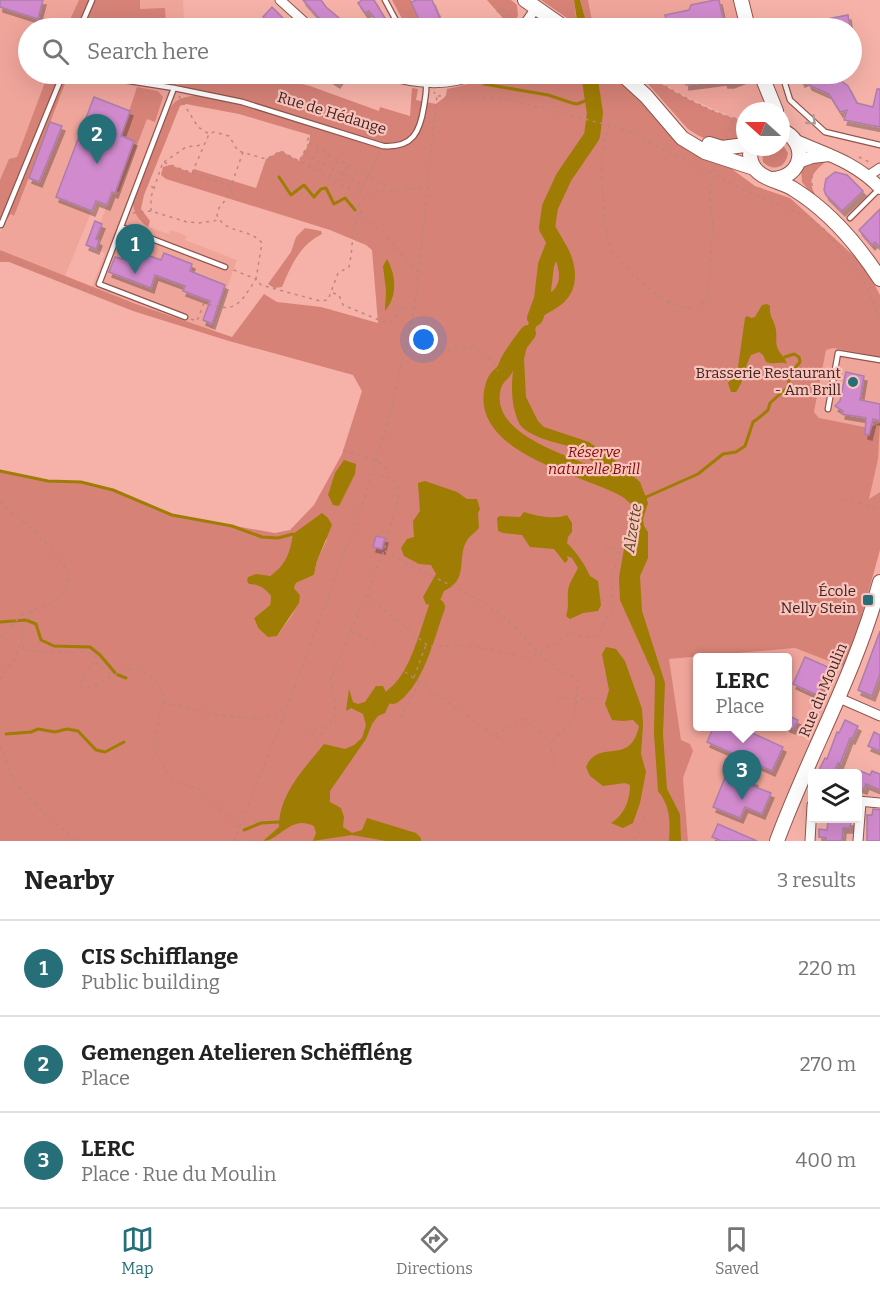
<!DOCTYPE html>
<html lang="en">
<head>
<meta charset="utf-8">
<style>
	body { margin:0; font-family:Bitter,serif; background:#f6f6f6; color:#222 }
	.controls { position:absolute; right:18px; bottom:18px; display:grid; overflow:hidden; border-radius:6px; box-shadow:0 6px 24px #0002 }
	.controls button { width:54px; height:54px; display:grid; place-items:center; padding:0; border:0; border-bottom:2px solid #e0e0e0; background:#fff; color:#222; font:30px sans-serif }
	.compass { position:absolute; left:736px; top:102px; width:54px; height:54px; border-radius:50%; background:#fff; box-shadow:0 6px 24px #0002; rotate:291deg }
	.you { position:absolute; left:424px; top:340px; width:21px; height:21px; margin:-15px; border:4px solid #fff; border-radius:50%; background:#1a73e8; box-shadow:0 0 0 9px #1a73e833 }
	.badge { display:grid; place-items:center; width:39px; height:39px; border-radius:50%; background:#266f79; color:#fff; font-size:20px; font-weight:700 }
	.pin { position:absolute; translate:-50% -50px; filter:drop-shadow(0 2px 3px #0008) }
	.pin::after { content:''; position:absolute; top:32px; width:21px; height:18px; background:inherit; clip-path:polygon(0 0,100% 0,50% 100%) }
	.popup { position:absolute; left:693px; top:653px; width:99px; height:78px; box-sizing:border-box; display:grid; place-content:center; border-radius:6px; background:#fff; filter:drop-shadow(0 2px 4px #0005); font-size:20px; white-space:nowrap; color:#767676 }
	.popup b { font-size:22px; color:#222 }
	.popup::after { content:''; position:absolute; left:50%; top:100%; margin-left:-12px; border:12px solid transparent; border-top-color:#fff }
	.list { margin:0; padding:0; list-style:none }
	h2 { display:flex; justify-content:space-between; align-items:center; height:78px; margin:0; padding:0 24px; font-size:26px }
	h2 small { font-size:20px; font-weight:400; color:#767676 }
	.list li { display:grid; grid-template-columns:39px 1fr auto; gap:18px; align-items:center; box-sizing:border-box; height:96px; padding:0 24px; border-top:2px solid #e0e0e0 }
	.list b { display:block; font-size:22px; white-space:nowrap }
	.list p { margin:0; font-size:20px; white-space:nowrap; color:#767676 }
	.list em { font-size:20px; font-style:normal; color:#767676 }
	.icon { flex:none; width:33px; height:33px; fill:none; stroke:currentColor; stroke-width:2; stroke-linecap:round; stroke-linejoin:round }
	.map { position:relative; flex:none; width:880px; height:841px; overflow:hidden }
	.search { position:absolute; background:#fff; box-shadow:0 6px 24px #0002; left:18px; right:18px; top:18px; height:66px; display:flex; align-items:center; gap:15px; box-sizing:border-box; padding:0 21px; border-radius:33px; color:#767676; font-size:22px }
	.sheet { height:366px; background:#fff }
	nav { display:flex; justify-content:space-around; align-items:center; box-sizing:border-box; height:84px; border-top:2px solid #e0e0e0; background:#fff; font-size:16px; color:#767676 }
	nav a { display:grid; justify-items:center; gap:3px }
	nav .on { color:#266f79 }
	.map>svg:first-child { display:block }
	.built { fill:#f0a59b; fill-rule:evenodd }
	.green { fill:#d68277; fill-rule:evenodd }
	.water { fill:#9f7c04 }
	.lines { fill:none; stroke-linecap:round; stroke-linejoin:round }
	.stream { stroke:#9f7c04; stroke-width:3 }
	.river { stroke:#9f7c04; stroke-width:16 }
	.building { fill:#d08acd; stroke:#ac7ea9; stroke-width:1.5; filter:url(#shadow) }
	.service-casing { stroke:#91554d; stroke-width:7 }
	.minor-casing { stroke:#91554d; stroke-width:11 }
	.tertiary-casing { stroke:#91554d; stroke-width:14 }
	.secondary-casing { stroke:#91554d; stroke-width:16 }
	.path { stroke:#bd867e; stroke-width:1.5; stroke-dasharray:3 4.5; stroke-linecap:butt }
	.service { stroke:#fff; stroke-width:4.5 }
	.minor { stroke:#fff; stroke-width:9 }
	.tertiary { stroke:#fff; stroke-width:12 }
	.secondary { stroke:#fff; stroke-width:14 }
	.oneway { stroke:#a99d9b }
	.poi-dot { fill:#266f79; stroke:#fac3bb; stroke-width:2 }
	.labels { text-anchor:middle; stroke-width:4.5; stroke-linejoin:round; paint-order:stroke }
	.street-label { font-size:15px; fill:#3f2521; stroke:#fac3bb }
	.poi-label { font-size:15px; fill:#3f2521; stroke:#fac3bb; text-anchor:end }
	.park-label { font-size:15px; font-style:italic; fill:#840b0b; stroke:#fac3bb }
	.water-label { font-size:16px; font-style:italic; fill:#584820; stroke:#fac3bb }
</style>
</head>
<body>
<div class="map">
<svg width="880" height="841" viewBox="0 0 880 841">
	<defs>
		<filter id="shadow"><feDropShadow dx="3" dy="5" stdDeviation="0" flood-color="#0004"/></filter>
	</defs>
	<rect width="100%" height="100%" fill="#f6b2a8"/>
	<!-- built -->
	<g class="built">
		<path d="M0,0H79L66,28H28V74H48L17,157L0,180Z"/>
		<path d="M96,0H183L184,26L166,24Z"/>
		<path d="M588,0H741L748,28H625L622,18L593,26Z"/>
		<path d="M63,74H109L140,78L176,84L206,94L180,97L133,204L140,222L148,227L169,234L171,230L187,236L185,240L237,260L212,331L92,287L105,253L86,245L95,221L100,223L107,206L100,203L103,194L110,197V195L100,191L65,276L0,250V233L5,221L12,214L14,216L67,80L62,77Z"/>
		<path d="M646,74H762L770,98L763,101L759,111H745V120L734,118L689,98Z"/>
		<path d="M833,348L880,357V492L864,503L819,418L814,412L826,350Z"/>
		<path d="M795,648L844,667L768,841H688L683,778L693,751L681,740L668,659ZM697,658H787V726H697Z"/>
	</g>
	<!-- green -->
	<g class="green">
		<path d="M79,0H140V9L165,8L166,24L195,28H66Z"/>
		<path d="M392,0H411L423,28H407Z"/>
		<path d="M487,0H511L517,5L518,16L511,28H502V17Z"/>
		<path d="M541,0H574L577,25Z"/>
		<path d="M580,0H588L593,26L622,18L625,28H588Z"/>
		<path d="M48,74H63L62,77L67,79L14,216L11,214L0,228V180L9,159L17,157Z"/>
		<path d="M109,74H264L310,86L379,111L380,107L410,116L412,88L418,89L416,100L436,104L446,96L447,89C462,86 475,83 488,74H586L594,109L593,74H615L637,94L680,143L690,152L725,164L755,186L790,198L864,265L880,295V357L833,348L826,350L814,412L819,418L869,428L880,423L878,459L869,499L880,492V550L859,626L844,667L795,648L669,659L681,740L690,744L693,751L683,778L688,841H0V471L48,481L82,482L113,490L172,515L275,533L290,530L314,505L342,454L362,391L353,375L229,341L133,311L9,262H0V250L136,304L232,337L264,294L277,302L321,307L378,323L372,250L366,245L330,230L166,179L161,175L163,167L170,165L192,173L194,169L256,188L266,159L281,151L299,161L309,144L310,135L239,114L186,104L180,106L144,195L141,209L150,221L148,227C139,221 135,215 133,204L169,110C177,95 189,97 204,94L176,84ZM327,539L317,561L314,575L296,583L294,588L300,595C297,611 286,623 277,636H268L258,628L254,618L270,605L271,596L266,589L255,584L264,576H270C280,570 285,563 290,553Z"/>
		<path d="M639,74H646C669,89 718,118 745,120V139C726,149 705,141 688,129Z"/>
		<path d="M137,87L158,91L163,97L155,122L147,119L119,192L115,191L134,142L121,136Z"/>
		<path d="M781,142L788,153C786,168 773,172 763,162L762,149L763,147H781Z"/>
		<path d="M827,161C816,169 806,178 815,194L813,196L802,182L801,169L806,163Z"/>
		<path d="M305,228L321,231L322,234C300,245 291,265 282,287L274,288L268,284L291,252L296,237Z"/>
	</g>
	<!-- water -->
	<g class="water">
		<path d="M574,0H580L588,28H578Z"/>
		<path d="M586,74H593L595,113Z"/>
		<path d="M387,259C396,275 398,296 385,311L386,290L383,266Z"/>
		<path d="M559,296L542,311L535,330L529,338L524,359L526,397L538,421L544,427L589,442L616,461L640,482L648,503L643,519L644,526L648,532V558L640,576L642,611L665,683L663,734L667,789L680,814L681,841H669C670,821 671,807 658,791L654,734L655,678L620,600L619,577L624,549L635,517L633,501L606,469L590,460L584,450C566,445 537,440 523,428C518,424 516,415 514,408C506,368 523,331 542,299Z"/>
		<path d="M767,304L770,306C769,316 773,318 775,326C778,334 774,344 779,351C782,356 785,357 787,364C780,361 774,365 766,362L763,355L759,352L751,355C744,368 745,380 736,392H731L728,383L738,367L745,318L747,316L751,318L755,317L762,305Z"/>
		<path d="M344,460L356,464L355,474L339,506L333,505L328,495L335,473Z"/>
		<path d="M425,481L457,492L467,499H477L480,509L478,513L479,528C475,533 469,536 466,542C457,559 469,580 444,591L437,607L426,604L423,597L436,574L431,565L419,564L404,556L401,548L407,539L414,537L413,521L420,511L418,483Z"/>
		<path d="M524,512C537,516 554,520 567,515L572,523V532L568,537L567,543C577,553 584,563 590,576L598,581L601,605L598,611L583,613L570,619L566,616C570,604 566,596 569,586C571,580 575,574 578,568L572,558L567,556L568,560L565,563L554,549L530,547L522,535L503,533L498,531L497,518L500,516L520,517Z"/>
		<path d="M322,513L328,518L332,525L317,561L314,575L296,583L294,588L300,595L299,603L277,636L268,637L258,628L254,618L270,605L271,596C265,588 259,584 249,584L247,581L248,577L256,574L270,576C286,565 290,553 293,534Z"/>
		<path d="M606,647L616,649L625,661L642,709L643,725L641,754L646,772L640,803L633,823L623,828L611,823C624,815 630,801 630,785L625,783L603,786L590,776L586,767C599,737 630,768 639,726L633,720L623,721L612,720L605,704L609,690L602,654Z"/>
		<path d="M376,686H383L386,692L393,696L385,713L378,716L372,724L366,739L330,791V802L341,808L344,817L343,827L352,833L362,830L367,818L416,833L421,838V841H386L352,835L313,841L316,833L314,826C291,814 279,841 263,841L279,827C279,794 304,769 324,744L345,749L354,745L362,738L366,725L363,714L351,708L346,711L349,689L353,702L358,704L365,702Z"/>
	</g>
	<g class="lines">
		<!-- stream -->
		<g class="stream">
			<path d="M484,84L548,95L572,103L577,104L593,98"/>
			<path d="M279,177L291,195L304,185L314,197L321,189L326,188L334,204L345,198L355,210"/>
			<path d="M0,471L48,481L81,482L113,490L172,515L232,526L262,537L278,538L293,534"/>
			<path d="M644,498L698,474L723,454L736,452L745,446L753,422L760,417L768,410L770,403L788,387L790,374L800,362L799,357L794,354L785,357"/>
			<path d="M0,622L26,620L36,624L41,640L54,646L90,647L100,655L116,674L126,678"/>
			<path d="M6,734L31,732L38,729L55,732L67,729L78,731L96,750L105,752L124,742"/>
			<path d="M244,830L261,823L279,822"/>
		</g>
		<!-- river -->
		<g class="river">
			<path d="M541,308C546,305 553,301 558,297C574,282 566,258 555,242"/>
			<path d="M535,318L542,299L546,265L555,242L547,228L550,207L564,177L592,136L595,113L589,74"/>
			<path d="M528,333C521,342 515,350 509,360C507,364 506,369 503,372C498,378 495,378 493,387C477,447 588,468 625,489C630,492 635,497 639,500"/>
			<path d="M393,696C417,679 427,634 437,607"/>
		</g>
	</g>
	<!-- building -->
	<g class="building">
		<path d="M0,0H43L38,19L0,7Z"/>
		<path d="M303,0H321L326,7L351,28H331L317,16Z"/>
		<path d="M362,0H374L391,28H382L369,11L365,13L358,3Z"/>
		<path d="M417,0H432L444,28H423L411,2Z"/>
		<path d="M715,0H719L725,28H668L665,15L689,10L691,5Z"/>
		<path d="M272,7L293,28H277L263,17Z"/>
		<path d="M848,15L850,28H796V25Z"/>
		<path d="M323,74H343L337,83Z"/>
		<path d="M685,74H752V75L731,83H725L724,80L686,85Z"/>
		<path d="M799,74H832L848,86L857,103L873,107L877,89H880V127L844,120L847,110L840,112L829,94L809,85L807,80L802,82Z"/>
		<path d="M94,97L130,111L121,136L134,141L115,193L112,192L107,205L96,201L92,211L56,197Z"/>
		<path d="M50,122L62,126L39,182L29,178Z"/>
		<path d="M835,172L847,175L863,191L842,211L826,195L824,190L826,179Z"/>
		<path d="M880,209V248L875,242L872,245L859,230Z"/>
		<path d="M95,221L102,224L96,239L99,241L96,249L86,245Z"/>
		<path d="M126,247L161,260L164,253L192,264L190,271L225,285L212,324L203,320L210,301L183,291L185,286L155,275L151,288L109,272L115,257L122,259Z"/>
		<path d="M846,372L864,376L860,400L880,404V421L873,419L869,435L865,434L866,418L842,414L843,411L835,406L840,401Z"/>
		<path d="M376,536L385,538L382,549L373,547Z"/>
		<path d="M880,631V674L872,696L858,690Z"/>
		<path d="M805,657L830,668L817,695L793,684Z"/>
		<path d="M787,715L798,720L793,729L787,727Z"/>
		<path d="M845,720L858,726L852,739L850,738L840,764L838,763L833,774H820L821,771L819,770L825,758L827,759L837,732L839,733Z"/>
		<path d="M714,726H737L783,747L772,771L707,742Z"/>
		<path d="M874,732L880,735V751L868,746Z"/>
		<path d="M728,770L755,781L753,786L771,793L762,814L745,807L740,818L713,807Z"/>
		<path d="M858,770L870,775L872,771L880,774V790L866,784L864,789L858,787Z"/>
		<path d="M873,809L880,810V841H867V815H872Z"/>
		<path d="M828,819L851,821L850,828H843L842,841H826V838L819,837V829L827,830Z"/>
		<path d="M718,824L757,841H722L712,837Z"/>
	</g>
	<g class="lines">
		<defs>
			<g id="service">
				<path d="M385,0L400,28"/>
				<path d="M770,23L771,28"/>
				<path d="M80,28L92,0"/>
				<path d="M782,74L790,100L825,132L880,145"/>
				<path d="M91,75L174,88"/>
				<path d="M850,218L880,188"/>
				<path d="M1,225L63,74"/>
				<path d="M121,227L225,267"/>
				<path d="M185,317L99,284L174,88L242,102L383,146C413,148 420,132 424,106C426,93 428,85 423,74"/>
				<path d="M828,409L838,353L880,360"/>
			</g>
			<g id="minor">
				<path d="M280,0L311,28"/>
				<path d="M522,28L536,8"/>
				<path d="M383,74C416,84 446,87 478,74"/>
				<path d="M868,176L880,168"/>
				<path d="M839,698L880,716"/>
				<path d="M858,801L880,803"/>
				<path d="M810,841L812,805"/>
				<path d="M858,841L861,802"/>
			</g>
			<g id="tertiary">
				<path d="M796,141C828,155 855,162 880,188"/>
				<path d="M798,162L812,157L829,155"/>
			</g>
			<g id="secondary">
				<path d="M525,0L565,28"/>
				<path d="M741,0L748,28"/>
				<path d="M622,74L646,96L682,138L705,152L754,168"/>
				<path d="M761,74L776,111"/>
				<path d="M709,144L722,148L745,145"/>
				<path d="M751,147C749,156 750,165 758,172C768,181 784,182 795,190C830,212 858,245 880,279"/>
				<path d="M771,179C803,179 810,142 781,130"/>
				<path d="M777,841C809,754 856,673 880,582"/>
			</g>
		</defs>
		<!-- service casing -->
		<use href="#service" class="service-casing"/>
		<!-- minor casing -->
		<use href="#minor" class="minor-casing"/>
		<!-- tertiary casing -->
		<use href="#tertiary" class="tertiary-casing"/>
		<!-- secondary casing -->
		<use href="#secondary" class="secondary-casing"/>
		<!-- path -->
		<g class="path">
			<path d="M497,12L502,8L515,22"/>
			<path d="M646,74C669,89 718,118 745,120"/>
			<path d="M179,96L198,127L209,134"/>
			<path d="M438,96L495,98L527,104L623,129L759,197L806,216L823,228L860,273L875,306L880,322"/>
			<path d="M759,111L761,106"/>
			<path d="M610,125C605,135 603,144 602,156C600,168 605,234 609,244C619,266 689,337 708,295L713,225L709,191L715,167"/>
			<path d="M726,137L734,118"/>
			<path d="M309,143L368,176L358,194L299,161L309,143L307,142L311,130"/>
			<path d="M243,152L227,198L219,208L217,215C225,234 250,228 262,243L256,279L261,285L320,301L328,300L338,273L349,267C354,244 350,234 360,211"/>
			<path d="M380,152L368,176L390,188"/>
			<path d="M305,153L363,185"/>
			<path d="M859,157L871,163"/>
			<path d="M164,162L186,147L202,145"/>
			<path d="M309,166L318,149"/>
			<path d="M319,171L329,155"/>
			<path d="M192,173L230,186"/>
			<path d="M329,177L338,160"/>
			<path d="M147,180L153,188"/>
			<path d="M339,182L348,165"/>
			<path d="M812,186V176L816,168"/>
			<path d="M349,188L358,171"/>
			<path d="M151,211V197L163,162L192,173L209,134L214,132L229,136L238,151L266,159L281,151L299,161"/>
			<path d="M133,213L151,211L187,222L199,223L219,220"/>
			<path d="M0,255L90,292L95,288"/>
			<path d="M419,272C402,260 394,241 379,229C373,224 364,220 361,212C357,203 363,197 370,192L428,188"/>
			<path d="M333,293L339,295L343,305L384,322L395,319L401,307L414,310"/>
			<path d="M669,303L673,298"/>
			<path d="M191,319L197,321L204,303C236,314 239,305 256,279L231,269"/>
			<path d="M411,327C421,337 433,341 442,351C449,351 453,348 460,347C477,345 491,355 498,371"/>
			<path d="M343,450L377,460L386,470"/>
			<path d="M844,499L880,509"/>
			<path d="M0,502C17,516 60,552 67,572C70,579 67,587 63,593C55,604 38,608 27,612C14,618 12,631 0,637"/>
			<path d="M385,551C423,575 466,588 502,616C520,630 534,650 552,665C560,672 572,673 578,682L575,716L551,744"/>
			<path d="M367,595L428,646H472L529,658L557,642L570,633L574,632L582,637H589L598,634L611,611L612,576L620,555L616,549L603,546"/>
			<path d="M33,611C23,623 19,633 24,648L30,651L87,652L97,658L80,681L81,688C99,688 117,669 133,669C141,670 148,673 154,679C176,698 150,726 155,749C157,760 168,772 174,781L200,789L239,827"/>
			<path d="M352,632L375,642"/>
			<path d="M96,663L114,676"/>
			<path d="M405,672L504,742"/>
			<path d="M414,677L426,645"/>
			<path d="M0,679L16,658L21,640"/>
			<path d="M558,698L605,699"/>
			<path d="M164,702L210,714L259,719L275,715L287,704"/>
			<path d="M401,718L419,683"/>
			<path d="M308,727L316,740L336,714L331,678L384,551L398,499L397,489L394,480L390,477L374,474"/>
			<path d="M495,735L523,719L550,741L554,771"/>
			<path d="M0,746L15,783L45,815L77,841"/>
			<path d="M634,839L639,832L644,816"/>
			<path d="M234,841L289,703L364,499L385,433L415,307L436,104L437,96L434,92"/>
			<path d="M254,841H266"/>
		</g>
		<!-- service -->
		<use href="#service" class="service"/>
		<!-- minor -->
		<use href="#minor" class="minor"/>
		<!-- tertiary -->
		<use href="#tertiary" class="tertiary"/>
		<!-- secondary -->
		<use href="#secondary" class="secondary"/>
	</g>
	<!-- one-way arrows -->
	<defs><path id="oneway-chevron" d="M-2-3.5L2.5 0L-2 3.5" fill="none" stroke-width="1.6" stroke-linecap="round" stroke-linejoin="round" transform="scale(1.5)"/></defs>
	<use class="oneway" href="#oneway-chevron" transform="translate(812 121) rotate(43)"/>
	<!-- markers -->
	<g class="poi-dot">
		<circle cx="853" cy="382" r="6"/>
		<rect x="862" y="594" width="12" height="12" rx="3"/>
	</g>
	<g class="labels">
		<!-- street labels -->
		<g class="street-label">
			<text transform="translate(332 113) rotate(17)" y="5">Rue de Hédange</text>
			<text transform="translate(823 690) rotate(-67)" y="5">Rue du Moulin</text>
		</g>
		<!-- poi labels -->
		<g class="poi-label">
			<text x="841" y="378">Brasserie Restaurant<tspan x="841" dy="17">- Am Brill</tspan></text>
			<text x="856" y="596">École<tspan x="856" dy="17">Nelly Stein</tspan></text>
		</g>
		<!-- park labels -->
		<g class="park-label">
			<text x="594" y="457">Réserve<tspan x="594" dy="17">naturelle Brill</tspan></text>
		</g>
		<!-- water labels -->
		<g class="water-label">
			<text transform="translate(632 528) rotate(-81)" y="6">Alzette</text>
		</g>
	</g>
</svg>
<div class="controls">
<button><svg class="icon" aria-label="layers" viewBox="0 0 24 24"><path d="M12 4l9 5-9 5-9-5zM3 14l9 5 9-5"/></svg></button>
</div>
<svg class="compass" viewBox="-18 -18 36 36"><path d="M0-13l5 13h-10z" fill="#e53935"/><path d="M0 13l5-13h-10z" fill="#767676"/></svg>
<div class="you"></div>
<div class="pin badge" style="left:135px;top:274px">1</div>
<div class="pin badge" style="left:97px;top:164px">2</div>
<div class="pin badge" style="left:742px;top:800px">3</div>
<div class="popup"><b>LERC</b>Place</div>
<div class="search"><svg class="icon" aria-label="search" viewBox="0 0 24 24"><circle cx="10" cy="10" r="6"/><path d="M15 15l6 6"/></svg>Search here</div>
</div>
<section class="sheet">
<h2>Nearby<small>3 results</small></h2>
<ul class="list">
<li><span class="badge">1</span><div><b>CIS Schifflange</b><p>Public building</p></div><em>220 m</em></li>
<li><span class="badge">2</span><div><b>Gemengen Atelieren Schëffléng</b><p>Place</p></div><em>270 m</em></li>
<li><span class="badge">3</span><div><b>LERC</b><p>Place · Rue du Moulin</p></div><em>400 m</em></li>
</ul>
</section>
<nav>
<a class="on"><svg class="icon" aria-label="map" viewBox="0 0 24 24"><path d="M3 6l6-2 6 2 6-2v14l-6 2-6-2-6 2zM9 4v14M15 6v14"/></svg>Map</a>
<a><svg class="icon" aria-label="directions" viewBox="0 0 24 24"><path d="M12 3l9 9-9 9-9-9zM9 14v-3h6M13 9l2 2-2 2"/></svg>Directions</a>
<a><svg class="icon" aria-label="saved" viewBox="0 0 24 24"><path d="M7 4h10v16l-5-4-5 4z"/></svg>Saved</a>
</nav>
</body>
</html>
